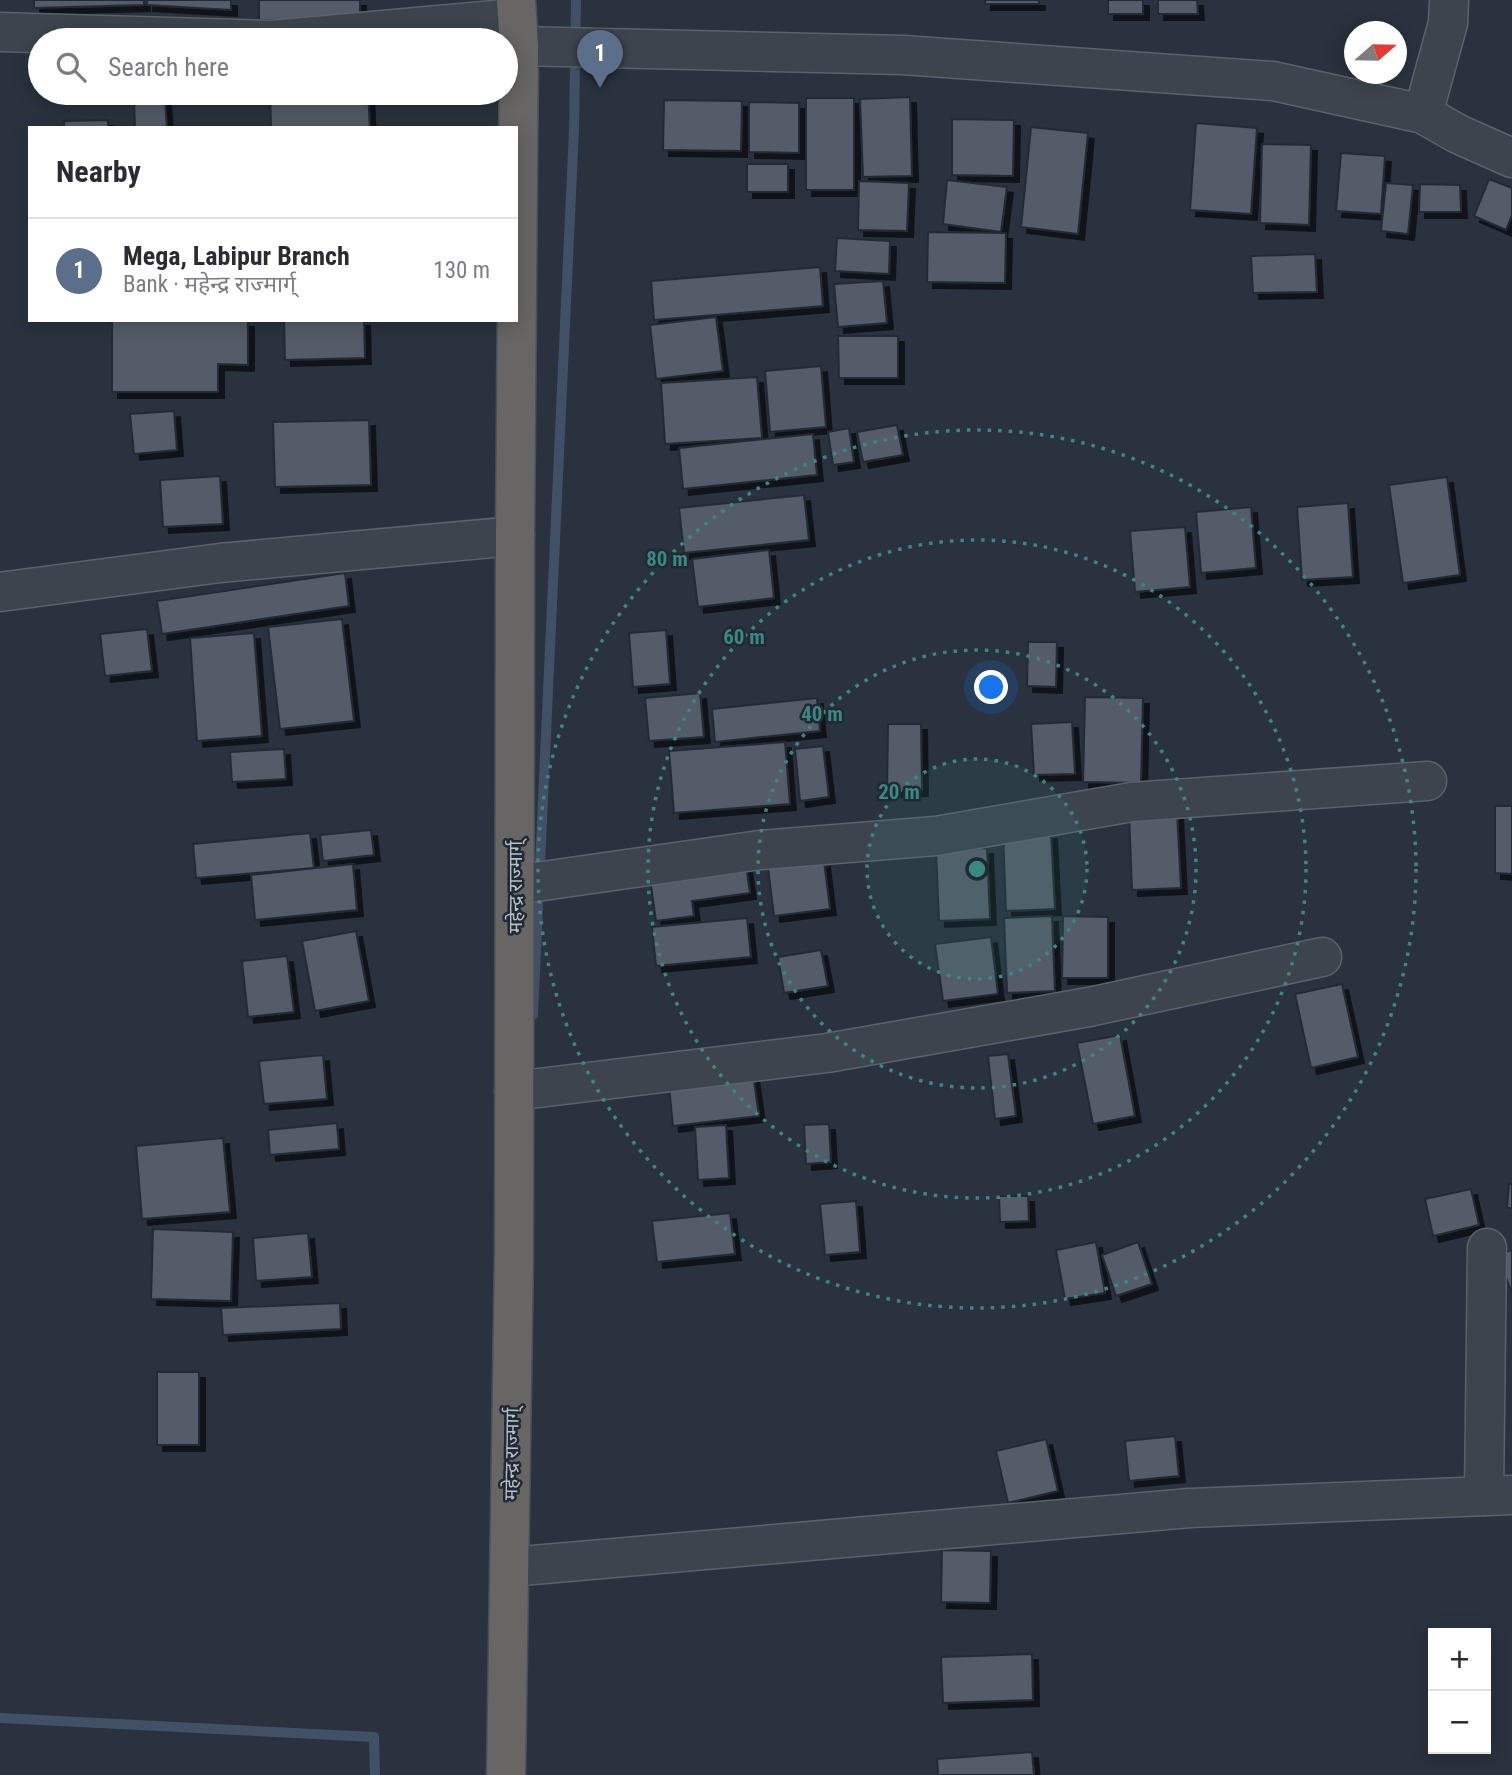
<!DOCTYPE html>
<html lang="en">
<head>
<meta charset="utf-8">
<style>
	body { margin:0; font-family:"Roboto Condensed","Noto Sans Devanagari",sans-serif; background:#f2f2f3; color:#2b2b33 }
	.controls { position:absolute; right:21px; bottom:21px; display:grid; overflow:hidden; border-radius:0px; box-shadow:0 4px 18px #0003 }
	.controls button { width:63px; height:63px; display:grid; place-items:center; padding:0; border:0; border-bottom:2px solid #e1e1e2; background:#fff; color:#2b2b33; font:35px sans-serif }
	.compass { position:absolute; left:1344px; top:21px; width:63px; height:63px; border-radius:50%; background:#fff; box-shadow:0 4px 18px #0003; rotate:70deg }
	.you { position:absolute; left:992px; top:688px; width:24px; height:24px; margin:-18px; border:5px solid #fff; border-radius:50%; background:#1a73e8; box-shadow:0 0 0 10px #1a73e833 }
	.badge { display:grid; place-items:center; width:46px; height:46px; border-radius:50%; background:#ea580c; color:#fff; font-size:23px; font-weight:700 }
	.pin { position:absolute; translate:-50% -58px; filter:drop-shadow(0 2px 4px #0008) }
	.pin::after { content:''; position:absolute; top:37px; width:24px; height:21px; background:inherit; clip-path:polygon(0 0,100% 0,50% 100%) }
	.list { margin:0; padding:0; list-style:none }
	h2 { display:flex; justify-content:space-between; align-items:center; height:91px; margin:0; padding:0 28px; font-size:30px }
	h2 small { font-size:23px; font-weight:400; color:#7c7c81 }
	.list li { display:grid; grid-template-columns:46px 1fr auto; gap:21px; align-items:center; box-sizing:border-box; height:105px; padding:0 28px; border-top:2px solid #e1e1e2 }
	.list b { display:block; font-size:26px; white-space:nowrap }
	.list p { margin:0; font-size:23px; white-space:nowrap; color:#7c7c81 }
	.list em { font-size:23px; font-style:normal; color:#7c7c81 }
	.icon { flex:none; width:38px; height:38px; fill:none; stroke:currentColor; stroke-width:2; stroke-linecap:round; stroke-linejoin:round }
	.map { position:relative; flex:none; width:1512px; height:1775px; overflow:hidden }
	.search { position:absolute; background:#fff; box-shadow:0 4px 18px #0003; left:28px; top:28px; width:490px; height:77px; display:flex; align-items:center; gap:18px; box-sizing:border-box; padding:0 24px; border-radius:38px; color:#7c7c81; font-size:26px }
	.panel { position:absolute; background:#fff; box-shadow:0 4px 18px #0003; left:28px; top:126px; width:490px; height:196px; border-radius:0px }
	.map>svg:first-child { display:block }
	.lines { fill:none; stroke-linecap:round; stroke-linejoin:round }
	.stream { stroke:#415065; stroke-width:10 }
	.building { fill:#525b68; stroke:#232b35; stroke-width:2; filter:url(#shadow) }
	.minor-casing { stroke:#5a626b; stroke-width:41 }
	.trunk-casing { stroke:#474f58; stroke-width:41 }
	.minor { stroke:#3d444e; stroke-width:38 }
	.trunk { stroke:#676664; stroke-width:38 }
	.ring { fill:none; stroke:#3a8884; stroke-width:3.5; stroke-dasharray:3.5 7 }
	.labels { text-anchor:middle; stroke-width:5; stroke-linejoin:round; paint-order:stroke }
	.street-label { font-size:19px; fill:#b9bfc8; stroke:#212933 }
	.centre { fill:#3a8884; stroke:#212933; stroke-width:3.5 }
	.ring-label { font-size:21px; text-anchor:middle; font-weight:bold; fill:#3a8884; stroke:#212933; stroke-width:5; stroke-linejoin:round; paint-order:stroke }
</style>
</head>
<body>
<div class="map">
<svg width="1512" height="1775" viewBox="0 0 1512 1775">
	<defs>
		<filter id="shadow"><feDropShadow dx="6" dy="6" stdDeviation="0" flood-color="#0009"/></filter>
	</defs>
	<rect width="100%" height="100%" fill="#29323e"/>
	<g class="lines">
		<!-- stream -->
		<g class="stream">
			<path d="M533,1015L574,130L576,0"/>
			<path d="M0,1718L374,1737L375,1775"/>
		</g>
	</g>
	<!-- building -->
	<g class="building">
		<path d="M34,0H144V5L34,8Z"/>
		<path d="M147,0H231V10L147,5Z"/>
		<path d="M259,0H360V21L259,20Z"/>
		<rect x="985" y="0" width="54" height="4"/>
		<rect x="1108" y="0" width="35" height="14"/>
		<path d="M1158,0H1197L1198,14H1158Z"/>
		<path d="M270,93H368L370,128H271Z"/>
		<path d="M910,97L912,176L863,177L860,99Z"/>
		<rect x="806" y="98" width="48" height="92"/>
		<path d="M165,99L167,128H135L134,101Z"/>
		<path d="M664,100L742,101L741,151L663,150Z"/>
		<path d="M749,102L799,103V153L749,152Z"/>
		<path d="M952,119L1014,120L1013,176L952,175Z"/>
		<path d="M108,120V128H64V121Z"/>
		<path d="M1196,123L1257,128L1251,214L1190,210Z"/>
		<path d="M1031,127L1088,133L1078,234L1021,227Z"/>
		<path d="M1262,144L1311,145L1309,225L1260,223Z"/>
		<path d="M1341,153L1385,156L1381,214L1336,211Z"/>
		<rect x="747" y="164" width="41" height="28"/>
		<path d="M1489,179L1512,188V215L1506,230L1474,216Z"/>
		<path d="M947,180L1007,187L1001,232L943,224Z"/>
		<path d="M859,181L909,183L907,231L858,230Z"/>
		<path d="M1386,183L1413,185L1408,234L1381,231Z"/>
		<path d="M1420,184L1460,185L1461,212H1419Z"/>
		<path d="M928,232L1006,233L1005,283L927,282Z"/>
		<path d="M837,238L890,241L889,274L835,271Z"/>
		<path d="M1315,254L1317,292L1253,293L1251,256Z"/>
		<path d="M820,267L823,306L654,320L651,281Z"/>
		<path d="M883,281L887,323L838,327L834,284Z"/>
		<path d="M716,317L723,371L656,379L650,325Z"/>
		<path d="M112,320L248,321V365L218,364V392H112Z"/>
		<path d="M284,320H364L365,358L285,360Z"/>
		<path d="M838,336H898V378H839Z"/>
		<path d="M821,366L826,427L770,432L765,371Z"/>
		<path d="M757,377L762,438L665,444L661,383Z"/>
		<path d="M174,411L177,450L134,454L130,414Z"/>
		<path d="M369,420L371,485L275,487L273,422Z"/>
		<path d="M897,425L903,455L863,462L857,432Z"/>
		<path d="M849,428L854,462L833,465L828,432Z"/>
		<path d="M813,434L817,475L683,489L679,448Z"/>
		<path d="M220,476L223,524L163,527L160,480Z"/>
		<path d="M1447,477L1460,575L1403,583L1389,485Z"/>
		<path d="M804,495L809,540L684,553L679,508Z"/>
		<path d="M1348,503L1353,577L1302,580L1297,507Z"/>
		<path d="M1251,507L1256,568L1201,573L1196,512Z"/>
		<path d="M1185,527L1190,587L1135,592L1130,531Z"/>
		<path d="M769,550L774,598L698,607L692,559Z"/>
		<path d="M345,573L349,606L162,634L157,601Z"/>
		<path d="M342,619L354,721L280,729L268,627Z"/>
		<path d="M147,629L152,671L105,676L100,634Z"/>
		<path d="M666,630L670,684L633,687L629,633Z"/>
		<path d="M254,633L262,736L197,741L190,638Z"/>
		<path d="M1028,642H1057L1056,687L1027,686Z"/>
		<path d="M700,693L704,737L649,741L645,698Z"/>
		<path d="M1085,697L1143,698L1141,783L1083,782Z"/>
		<path d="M817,698L820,731L715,742L712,709Z"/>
		<path d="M1072,722L1075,774L1034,775L1031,724Z"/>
		<path d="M888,724H921L922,790L887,791Z"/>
		<path d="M785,742L790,804L674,813L669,751Z"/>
		<path d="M823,746L829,797L800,801L795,749Z"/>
		<path d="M284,749L286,779L232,782L230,752Z"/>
		<path d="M1495,806H1512V874L1495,873Z"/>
		<path d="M1177,812L1181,888L1132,890L1129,814Z"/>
		<path d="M371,830L374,855L323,861L320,835Z"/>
		<path d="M310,833L314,868L196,878L193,844Z"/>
		<path d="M1051,833L1055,909L1006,911L1003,835Z"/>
		<path d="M987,848L990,919L939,921L936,850Z"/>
		<path d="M745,858L750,893L692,901L694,916L656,921L649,872Z"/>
		<path d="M824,861L830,909L774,916L768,868Z"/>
		<path d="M353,864L357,910L255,920L251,875Z"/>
		<path d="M1052,916L1055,991L1007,993L1004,918Z"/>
		<path d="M1063,916L1108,917V978H1062Z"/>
		<path d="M747,918L751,957L656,966L652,927Z"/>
		<path d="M356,931L369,1001L315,1011L302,941Z"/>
		<path d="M991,937L998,994L943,1001L935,944Z"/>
		<path d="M821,950L828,986L784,993L778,957Z"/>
		<path d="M287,956L294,1012L248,1017L242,961Z"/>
		<path d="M1342,984L1358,1057L1311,1068L1295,994Z"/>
		<path d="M1120,1035L1135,1116L1093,1124L1077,1043Z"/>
		<path d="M1008,1054L1016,1116L995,1119L988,1056Z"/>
		<path d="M323,1055L327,1099L264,1104L259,1061Z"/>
		<path d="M752,1067L759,1116L673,1126L668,1077Z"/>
		<path d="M337,1123L339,1149L270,1155L268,1130Z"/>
		<path d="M829,1124L831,1162L806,1164L804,1125Z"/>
		<path d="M726,1125L729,1178L698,1180L695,1127Z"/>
		<path d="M223,1138L230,1212L142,1219L136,1146Z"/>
		<path d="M1509,1184H1512V1208H1507Z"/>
		<path d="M1471,1189L1479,1225L1433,1236L1425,1199Z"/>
		<path d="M999,1196H1028L1029,1221L1000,1222Z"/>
		<path d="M856,1201L860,1252L825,1255L820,1204Z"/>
		<path d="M730,1213L735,1254L657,1262L652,1221Z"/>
		<path d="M153,1229L233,1232L231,1301L151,1299Z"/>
		<path d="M308,1233L312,1277L256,1281L253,1238Z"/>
		<path d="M1096,1242L1105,1293L1065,1299L1056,1250Z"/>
		<path d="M1138,1242L1152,1284L1116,1296L1102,1255Z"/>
		<path d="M1512,1250V1294L1498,1255Z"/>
		<path d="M340,1303L341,1329L223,1335L221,1308Z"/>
		<rect x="157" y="1372" width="42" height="73"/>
		<path d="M1175,1436L1179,1476L1129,1481L1125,1441Z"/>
		<path d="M1046,1439L1058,1491L1008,1503L996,1451Z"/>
		<path d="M942,1550L991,1551L990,1603L941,1602Z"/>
		<path d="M1032,1654L1033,1700L943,1703L941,1657Z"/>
		<path d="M1032,1752L1034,1775H938L937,1759Z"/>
	</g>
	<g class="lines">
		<defs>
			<g id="minor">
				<path d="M0,32L272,40L516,18"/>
				<path d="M519,46L903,55L1273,81L1423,114L1458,134L1512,158"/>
				<path d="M1423,114L1448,23L1449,0"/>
				<path d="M0,592L220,563L515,536"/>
				<path d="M515,885L760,850L936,836L1132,802L1427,781"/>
				<path d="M514,1091L827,1053L1089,1007L1322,957"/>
				<path d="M1484,1496L1487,1248"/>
				<path d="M510,1567L1190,1508L1512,1495"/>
			</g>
			<path id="trunk" d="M506,1775L514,1253L515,536L519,46L516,0"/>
		</defs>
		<!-- minor casing -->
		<use href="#minor" class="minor-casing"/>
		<!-- trunk casing -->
		<use href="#trunk" class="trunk-casing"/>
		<!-- minor -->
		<use href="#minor" class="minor"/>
		<!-- trunk -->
		<use href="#trunk" class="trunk"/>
	</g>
	<!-- distance rings -->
	<circle cx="977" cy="869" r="110" fill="#3a8884" fill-opacity=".12"/>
	<g class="ring">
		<circle cx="977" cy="869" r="110"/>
		<circle cx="977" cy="869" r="219"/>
		<circle cx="977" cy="869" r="329"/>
		<circle cx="977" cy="869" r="439"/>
	</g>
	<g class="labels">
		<!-- street labels -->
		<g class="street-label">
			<text transform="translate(515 887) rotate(-90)" y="7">महेन्द्र राज्मार्ग्</text>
			<text transform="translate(511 1454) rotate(-89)" y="7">महेन्द्र राज्मार्ग्</text>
		</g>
	</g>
	<circle cx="977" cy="869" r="10" class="centre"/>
	<g class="ring-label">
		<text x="667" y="566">80 m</text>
		<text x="744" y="644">60 m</text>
		<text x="822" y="721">40 m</text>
		<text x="899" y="799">20 m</text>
	</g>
</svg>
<div class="controls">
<button>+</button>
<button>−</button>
</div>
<svg class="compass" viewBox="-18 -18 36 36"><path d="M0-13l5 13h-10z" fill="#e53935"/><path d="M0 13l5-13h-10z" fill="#7c7c81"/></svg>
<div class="you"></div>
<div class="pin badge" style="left:600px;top:88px;background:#5c6f8a">1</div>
<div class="search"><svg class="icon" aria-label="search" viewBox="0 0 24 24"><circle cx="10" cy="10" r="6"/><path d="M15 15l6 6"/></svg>Search here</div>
<section class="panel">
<h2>Nearby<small></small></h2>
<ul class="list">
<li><span class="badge" style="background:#5c6f8a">1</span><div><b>Mega, Labipur Branch</b><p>Bank · महेन्द्र राज्मार्ग्</p></div><em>130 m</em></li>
</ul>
</section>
</div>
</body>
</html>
